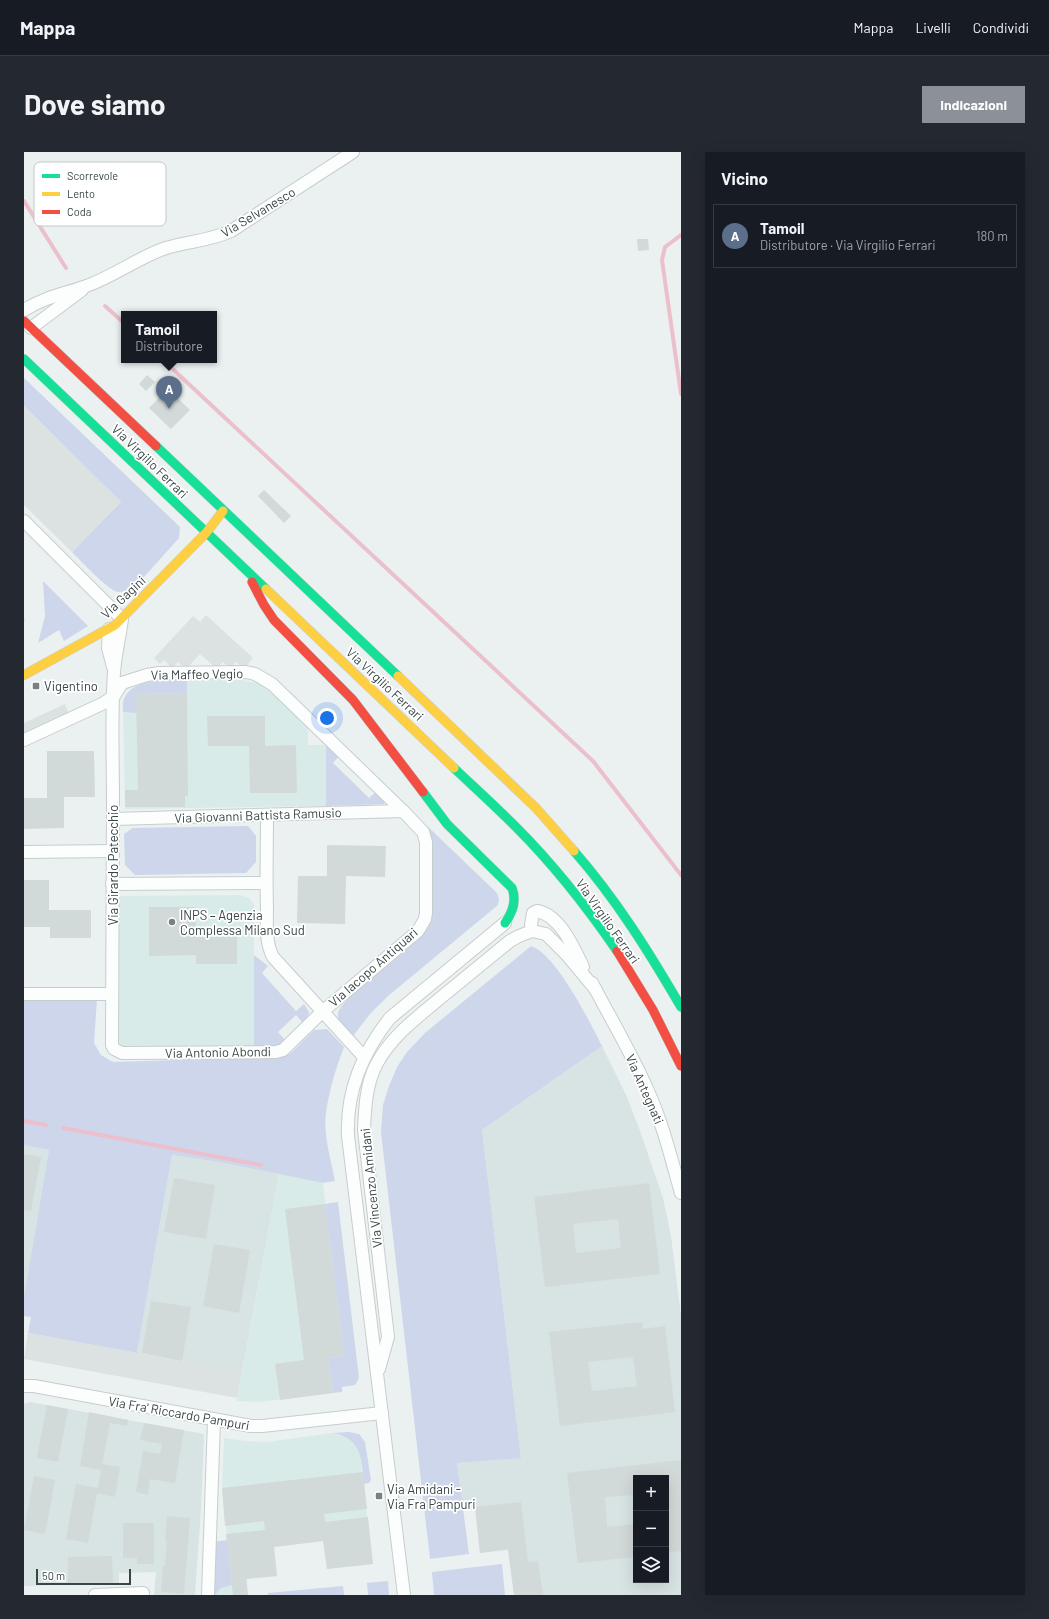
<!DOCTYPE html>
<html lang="it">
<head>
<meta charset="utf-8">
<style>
	body { margin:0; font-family:Barlow,sans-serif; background:#242831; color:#f1f3f6 }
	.controls { position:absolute; right:12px; bottom:12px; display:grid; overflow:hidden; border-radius:0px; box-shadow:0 4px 16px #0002 }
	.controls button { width:36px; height:36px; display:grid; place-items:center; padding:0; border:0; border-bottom:1px solid #363941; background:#171b24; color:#f1f3f6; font:20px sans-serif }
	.scale { position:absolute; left:12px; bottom:10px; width:95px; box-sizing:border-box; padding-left:4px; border:2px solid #384645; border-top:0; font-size:11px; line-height:14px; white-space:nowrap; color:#384645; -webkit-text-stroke:3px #fff; paint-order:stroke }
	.you { position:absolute; left:303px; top:566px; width:14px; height:14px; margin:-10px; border:3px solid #fff; border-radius:50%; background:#1a73e8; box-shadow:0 0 0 6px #1a73e833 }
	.badge { display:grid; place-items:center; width:26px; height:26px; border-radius:50%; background:#8c9099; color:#fff; font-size:13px; font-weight:700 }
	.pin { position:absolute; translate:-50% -33px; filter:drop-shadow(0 1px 2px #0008) }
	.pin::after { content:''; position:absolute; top:21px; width:14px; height:12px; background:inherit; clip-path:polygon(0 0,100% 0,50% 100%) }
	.popup { position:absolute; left:97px; top:159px; width:96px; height:52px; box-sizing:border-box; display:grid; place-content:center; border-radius:0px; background:#171b24; filter:drop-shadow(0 1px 3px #0005); font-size:13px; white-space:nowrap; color:#9ea1a6 }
	.popup b { font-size:15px; color:#f1f3f6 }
	.popup::after { content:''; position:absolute; left:50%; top:100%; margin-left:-8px; border:8px solid transparent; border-top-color:#171b24 }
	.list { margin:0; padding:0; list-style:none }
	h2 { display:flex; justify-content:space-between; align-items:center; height:52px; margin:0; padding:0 16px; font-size:17px }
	h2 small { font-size:13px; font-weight:400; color:#9ea1a6 }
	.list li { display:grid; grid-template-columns:26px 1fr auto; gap:12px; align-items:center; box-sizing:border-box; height:64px; margin:0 8px 8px; padding:0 8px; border:1px solid #363941; border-radius:0px }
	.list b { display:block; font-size:15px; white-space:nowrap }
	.list p { margin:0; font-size:13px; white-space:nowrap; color:#9ea1a6 }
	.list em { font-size:13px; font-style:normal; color:#9ea1a6 }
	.icon { flex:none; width:22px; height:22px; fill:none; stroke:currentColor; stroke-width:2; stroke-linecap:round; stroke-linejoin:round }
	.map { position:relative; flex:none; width:657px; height:1443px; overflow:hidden; border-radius:0px }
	header { display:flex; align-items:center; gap:24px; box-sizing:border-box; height:56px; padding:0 20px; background:#171b24; border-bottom:1px solid #363941 }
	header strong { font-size:19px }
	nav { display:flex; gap:22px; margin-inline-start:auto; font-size:14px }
	.intro { display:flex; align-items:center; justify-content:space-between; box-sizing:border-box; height:96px; padding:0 24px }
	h1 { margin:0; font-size:28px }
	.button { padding:10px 18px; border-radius:0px; background:#8c9099; color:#fff; font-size:14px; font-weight:700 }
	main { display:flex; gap:24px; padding:0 24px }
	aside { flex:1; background:#171b24; border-radius:0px; box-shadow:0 4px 16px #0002 }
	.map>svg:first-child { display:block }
	.residential { fill:#d8e3e3; fill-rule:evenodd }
	.commercial { fill:#d8ebe9 }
	.green { fill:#cdd6ea }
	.parking { fill:#dce2e2 }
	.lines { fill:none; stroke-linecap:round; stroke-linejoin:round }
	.stream { stroke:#ebc0cc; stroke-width:4 }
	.building { fill:#d2d9d9; fill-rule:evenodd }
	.street-casing { stroke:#c7cdcd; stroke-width:14 }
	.fast-casing { stroke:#c4d0d1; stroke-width:10 }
	.slow-casing { stroke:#c4d0d1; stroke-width:10 }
	.jam-casing { stroke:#c4d0d1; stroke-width:10 }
	.street { stroke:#fcfdfd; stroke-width:12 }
	.fast { stroke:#16e098; stroke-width:9 }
	.slow { stroke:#ffcf43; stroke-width:9 }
	.jam { stroke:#f24e42; stroke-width:9 }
	.tram { stroke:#d8d9d9; stroke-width:1 }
	.poi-dot { fill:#778281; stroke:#fff; stroke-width:1.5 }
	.labels { text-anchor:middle; stroke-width:3.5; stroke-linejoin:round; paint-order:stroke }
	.street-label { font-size:13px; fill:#384645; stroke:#fff }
	.poi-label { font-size:13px; fill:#384645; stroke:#fff; text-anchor:start }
	.key { fill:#fff; stroke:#c3c8c7; stroke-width:1 }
	.key-label { font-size:11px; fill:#384645 }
</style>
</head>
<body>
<header>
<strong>Mappa</strong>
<nav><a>Mappa</a><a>Livelli</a><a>Condividi</a></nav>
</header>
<div class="intro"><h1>Dove siamo</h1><a class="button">Indicazioni</a></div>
<main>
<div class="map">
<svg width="657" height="1443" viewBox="0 0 657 1443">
	<rect width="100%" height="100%" fill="#ebf1f1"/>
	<!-- residential -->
	<g class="residential">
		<path d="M578,894L603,945L616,979L639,1046L647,1084L657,1164V1443H490L484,1398L456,1401L451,1355L439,1356L433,1311L497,1305L458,978ZM612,1326H642V1428H612Z"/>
		<path d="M0,993L25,998L0,1144Z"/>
		<path d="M148,1003L195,1010L255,1022L218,1220L113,1201Z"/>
		<path d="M6,1250L180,1282L177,1357L171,1443H130L132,1420L95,1421V1431L0,1434V1252Z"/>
	</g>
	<!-- commercial -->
	<g class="commercial">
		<path d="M171,528H218L233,531L240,534L284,576V593H302V654L101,657L99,552L101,545L109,536L121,531L130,529Z"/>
		<path d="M216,743L225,746L230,753V893L229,896L102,897L94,892L93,747L95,745L97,744Z"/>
		<path d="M255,1022L299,1031L320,1204L304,1206L309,1241L234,1250L213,1249Z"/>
		<path d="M308,1281L325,1286L330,1291L336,1303L349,1412L303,1417L299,1389L250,1395L253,1424L223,1427L224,1443H191L197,1436L208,1432L198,1336L200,1286L221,1289L243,1290Z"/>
	</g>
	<!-- green -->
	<g class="green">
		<path d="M0,226L156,375L155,386L110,436C105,438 100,440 94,440C85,439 56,408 48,400L97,350L0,254Z"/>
		<path d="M19,429L64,474L40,489L35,478L14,491L21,464Z"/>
		<path d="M163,528V541L112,542L113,561L99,560C99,555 98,550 101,545C110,526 145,528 163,528Z"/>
		<path d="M302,593L306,595L315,604L309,611L345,646L352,640L360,648V652L302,654Z"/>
		<path d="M401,672L473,741L475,747L474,753L364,844L346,862L329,884C323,878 313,871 314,862C314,849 386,792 400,780L406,768L404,677Z"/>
		<path d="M224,674L232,684V710L222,721L111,723L101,713L100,682L109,676Z"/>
		<path d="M507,794C532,802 566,870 578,894L458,978L497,1306L433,1311L445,1402L406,1407L357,980L359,953L365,934L373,915L383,900L401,881Z"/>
		<path d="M230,803L244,814L238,821L272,859L280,852L285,860L283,867L279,871L272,863L254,880L261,888L254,895L229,896L230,893Z"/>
		<path d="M0,847H73L70,891L77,903L89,910L253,905L266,902L290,878L303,877L320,895C312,916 305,938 302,961C299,983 307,1007 311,1029L299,1031L195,1010L148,1003L113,1201L4,1181L7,1165L0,1164V1144L25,998L0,993Z"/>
		<path d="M314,1050L335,1226L331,1233L318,1235V1240L309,1241L304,1206L320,1204L301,1052Z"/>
		<path d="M325,1280L335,1282L341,1290L347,1328L345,1331L340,1332C337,1306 338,1286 308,1281Z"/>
		<path d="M203,1388L208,1433L197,1436L191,1443H188L189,1390Z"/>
		<path d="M478,1412L481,1443H410L408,1420Z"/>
		<path d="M364,1429L365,1443H344L343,1431Z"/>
		<path d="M319,1434L320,1443H244V1441Z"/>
	</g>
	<!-- parking -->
	<g class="parking">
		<path d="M0,254L97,350L48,400L0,353Z"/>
		<path d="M182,463L229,506L220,517L212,510L206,516L199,510L192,516L176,502L162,517L154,510L148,516L140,508L136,512L130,506L169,464L176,470Z"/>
		<path d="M41,552L44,560L0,580V571Z"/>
		<path d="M4,1181L218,1220L213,1246L0,1207Z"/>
	</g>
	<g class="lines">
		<!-- stream -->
		<g class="stream">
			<path d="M0,49L42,116"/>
			<path d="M657,83L641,95L638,108L657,242"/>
			<path d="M81,154L100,171"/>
			<path d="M139,208L569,609L657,723"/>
			<path d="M0,969L22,973"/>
			<path d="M39,976L237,1013"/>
		</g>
	</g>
	<!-- building -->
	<g class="building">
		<path d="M613,87H624L625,98L614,99Z"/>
		<path d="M123,223L131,230L122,239L115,232Z"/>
		<path d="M144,237L166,258L147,277L125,256Z"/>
		<path d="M240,338L267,364L260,371L234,344Z"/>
		<path d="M163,541L164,644H161V655H101V638H114L112,542Z"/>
		<path d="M183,564H241V594L272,593L273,641H226L225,594H184Z"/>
		<path d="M23,599H70L71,645H40V676L0,677V646H23Z"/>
		<path d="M303,693L362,694L361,725L322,724L321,772L273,771L274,724H303Z"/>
		<path d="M0,728H25V758H67V786H26V775H0Z"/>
		<path d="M125,755H172V785H213V812H172V803L125,804Z"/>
		<path d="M0,1002L17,1005L7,1059L0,1058Z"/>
		<path d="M150,1026L191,1033L182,1087L140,1080Z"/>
		<path d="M625,1031L636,1122L521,1135L510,1045ZM594,1067L597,1096L552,1101L549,1072Z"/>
		<path d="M301,1052L320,1204L304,1206L309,1241L256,1248L251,1212L280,1208L261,1057Z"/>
		<path d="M190,1092L226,1098L215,1161L179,1154Z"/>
		<path d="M127,1149L167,1155L158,1209L118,1201Z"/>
		<path d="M618,1170L619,1177L641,1174L651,1260L536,1274L525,1180ZM609,1205L613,1234L568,1239L564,1210Z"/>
		<path d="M23,1253L44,1257L34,1310L13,1306Z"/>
		<path d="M65,1260L104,1268L103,1274L86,1271L78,1312L96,1315L91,1345L73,1341L64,1391L42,1387L52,1332L74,1336L77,1318L56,1314Z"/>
		<path d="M120,1271L160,1278L151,1331L126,1327L124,1343L112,1340L119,1299L136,1302L138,1292L116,1288Z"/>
		<path d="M657,1308V1399L642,1401V1326H612V1343L581,1345L583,1375L612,1372V1405L554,1411L543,1321Z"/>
		<path d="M339,1320L343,1357L300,1362L301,1370L344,1365L349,1412L303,1417L299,1389L250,1395L253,1424L222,1427L224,1443H209L202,1382L241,1378L240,1369L201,1374L198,1336Z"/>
		<path d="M10,1324L31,1328L21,1382L0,1378Z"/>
		<path d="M497,1350L504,1410L514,1409L519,1443H490L484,1397L456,1401L451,1355Z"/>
		<path d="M143,1364L166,1366L160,1442L137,1440L139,1413L141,1414L143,1389H141Z"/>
		<path d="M99,1371H130V1412H113V1406H99Z"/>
		<path d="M88,1404L89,1432L44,1433V1405Z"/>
	</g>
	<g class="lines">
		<defs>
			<g id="street">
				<path d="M0,158C23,144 41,142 65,133C92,123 115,105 142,96C164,89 186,89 207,79L329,0"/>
				<path d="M7,176L58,138"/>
				<path d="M0,369L98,467C96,485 91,503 90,521C87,563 89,606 89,648C89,729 88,811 88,893L90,897L98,901L252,900L259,898L298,860L394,779L401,767L402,761V690L399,680L379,659L248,532L231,522L222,520L135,521L123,523L98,531L90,544L80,551L0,588"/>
				<path d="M85,477L84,496L89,515"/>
				<path d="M243,664C243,694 242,725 243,756C243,772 241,790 249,805L340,905"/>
				<path d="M89,667L379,659"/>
				<path d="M0,700L89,699"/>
				<path d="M88,732L242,731"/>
				<path d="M508,779L507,773L509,761L513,759C536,763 550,796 559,815"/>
				<path d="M568,831C587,867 608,902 624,939C639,972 647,1006 657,1041"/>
				<path d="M0,842H88"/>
				<path d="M355,1217L364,1185L340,978C341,955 342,933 352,913C368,883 395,864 420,843C442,825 464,807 486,789L495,784L508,779L522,782L543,803L572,838"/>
				<path d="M0,1234H10L227,1274H238L358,1261"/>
				<path d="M71,1443L119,1441"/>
				<path d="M184,1443L190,1268"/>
				<path d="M380,1443L324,984C322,939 338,901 366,866L481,771"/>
			</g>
			<g id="fast">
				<path d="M0,207L242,437"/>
				<path d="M132,294L374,524"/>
				<path d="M430,616C450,635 471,654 491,674C529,712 563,755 593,799"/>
				<path d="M399,640L423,672L488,736C493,749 489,760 481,771"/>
				<path d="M550,699C592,747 625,800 657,855"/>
			</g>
			<g id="slow">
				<path d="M242,437L430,616"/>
				<path d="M0,523L91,473L182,381L199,359"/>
				<path d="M374,524L512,656L550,699"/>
			</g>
			<g id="jam">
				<path d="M0,169L132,294"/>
				<path d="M228,430L240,453L250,468L329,548L399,640"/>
				<path d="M593,799L629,858L657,914"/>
			</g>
		</defs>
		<!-- street casing -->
		<use href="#street" class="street-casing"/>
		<!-- fast casing -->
		<use href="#fast" class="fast-casing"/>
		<!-- slow casing -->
		<use href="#slow" class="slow-casing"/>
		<!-- jam casing -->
		<use href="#jam" class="jam-casing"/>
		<!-- street -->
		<use href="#street" class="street"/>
		<!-- fast -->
		<use href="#fast" class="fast"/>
		<!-- slow -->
		<use href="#slow" class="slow"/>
		<!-- jam -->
		<use href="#jam" class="jam"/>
		<!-- tram -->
		<path class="tram" d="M0,466V469"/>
	</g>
	<!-- markers -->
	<g class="poi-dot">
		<rect x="8" y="530" width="8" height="8" rx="2"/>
		<circle cx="148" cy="770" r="4"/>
		<rect x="351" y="1340" width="8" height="8" rx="2"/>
	</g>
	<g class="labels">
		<!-- street labels -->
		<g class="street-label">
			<text transform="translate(234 60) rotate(-31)" y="5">Via Selvanesco</text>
			<text transform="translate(126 309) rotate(44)" y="5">Via Virgilio Ferrari</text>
			<text transform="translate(99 445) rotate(-43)" y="5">Via Gagini</text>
			<text transform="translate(173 522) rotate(-1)" y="5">Via Maffeo Vegio</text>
			<text transform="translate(361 532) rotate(43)" y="5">Via Virgilio Ferrari</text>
			<text transform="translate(234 663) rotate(-2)" y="5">Via Giovanni Battista Ramusio</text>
			<text transform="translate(89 713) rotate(-90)" y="5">Via Girardo Patecchio</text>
			<text transform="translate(584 769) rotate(55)" y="5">Via Virgilio Ferrari</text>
			<text transform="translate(349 815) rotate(-41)" y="5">Via Iacopo Antiquari</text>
			<text transform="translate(194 900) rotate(-1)" y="5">Via Antonio Abondi</text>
			<text transform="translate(621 937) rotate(66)" y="5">Via Antegnati</text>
			<text transform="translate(347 1036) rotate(-96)" y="5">Via Vincenzo Amidani</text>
			<text transform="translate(155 1261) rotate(10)" y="5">Via Fra' Riccardo Pampuri</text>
		</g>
		<!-- poi labels -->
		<g class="poi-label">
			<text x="20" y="539">Vigentino</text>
			<text x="156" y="768">INPS – Agenzia<tspan x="156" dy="15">Complessa Milano Sud</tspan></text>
			<text x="363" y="1342">Via Amidani -<tspan x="363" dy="15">Via Fra Pampuri</tspan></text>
		</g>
	</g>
	<!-- legend -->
	<rect x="10" y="10" width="132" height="64" rx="6" class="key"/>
	<rect x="18" y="22" width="18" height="4" fill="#16e098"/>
	<rect x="18" y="40" width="18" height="4" fill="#ffcf43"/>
	<rect x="18" y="58" width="18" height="4" fill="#f24e42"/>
	<g class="key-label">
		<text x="43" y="28">Scorrevole</text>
		<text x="43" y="46">Lento</text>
		<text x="43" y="64">Coda</text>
	</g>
</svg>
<div class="controls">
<button>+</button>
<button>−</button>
<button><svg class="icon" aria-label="layers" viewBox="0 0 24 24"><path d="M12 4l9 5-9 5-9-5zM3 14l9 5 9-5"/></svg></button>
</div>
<div class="scale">50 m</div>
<div class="you"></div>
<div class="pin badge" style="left:145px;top:257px;background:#5c6f8a">A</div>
<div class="popup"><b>Tamoil</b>Distributore</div>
</div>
<aside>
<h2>Vicino<small></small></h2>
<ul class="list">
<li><span class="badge" style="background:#5c6f8a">A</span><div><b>Tamoil</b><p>Distributore · Via Virgilio Ferrari</p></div><em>180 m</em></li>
</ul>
</aside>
</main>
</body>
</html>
